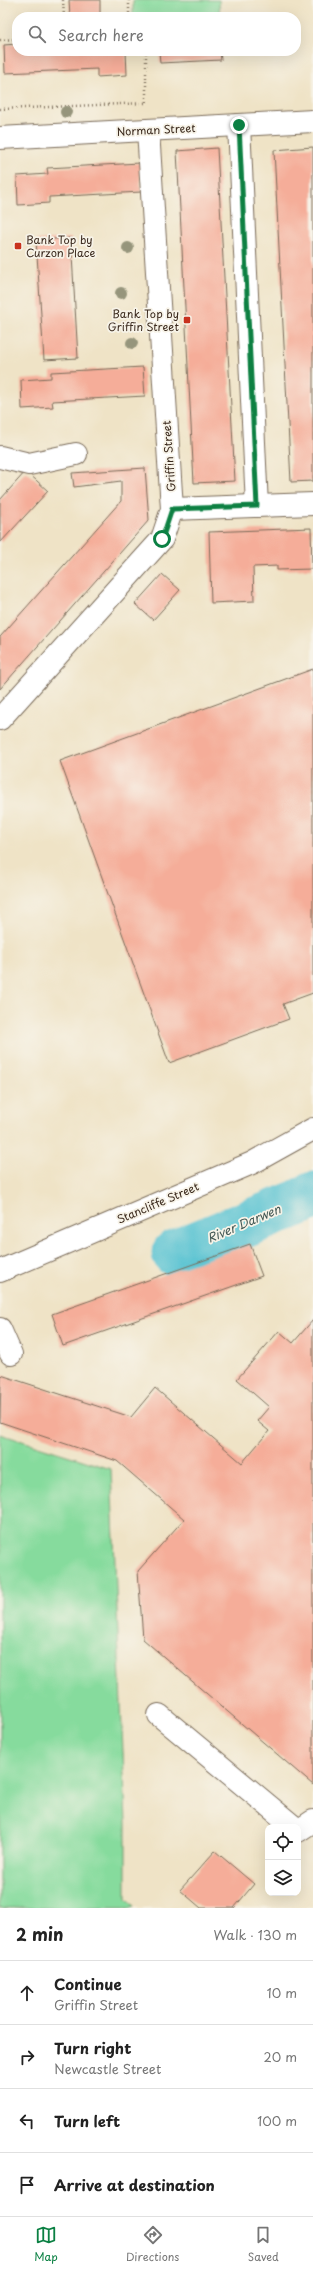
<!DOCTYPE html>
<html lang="en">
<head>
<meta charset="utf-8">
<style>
	body { margin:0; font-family:"Playpen Sans",sans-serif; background:#f2f2f2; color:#222 }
	.controls { position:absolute; right:12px; bottom:12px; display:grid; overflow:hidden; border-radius:8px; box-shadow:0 4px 16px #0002 }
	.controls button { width:36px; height:36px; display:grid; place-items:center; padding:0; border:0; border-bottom:1px solid #e0e0e0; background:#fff; color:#222; font:20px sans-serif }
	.stop { position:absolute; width:12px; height:12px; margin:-9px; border:3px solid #0b8043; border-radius:50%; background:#fff }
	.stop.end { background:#0b8043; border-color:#fff; box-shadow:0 1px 4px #0008 }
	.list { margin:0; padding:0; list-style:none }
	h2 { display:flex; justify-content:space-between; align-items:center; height:52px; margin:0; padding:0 16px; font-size:17px }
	h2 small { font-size:13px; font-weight:400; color:#767676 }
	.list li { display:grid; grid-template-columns:26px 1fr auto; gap:12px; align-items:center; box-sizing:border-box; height:64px; padding:0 16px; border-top:1px solid #e0e0e0 }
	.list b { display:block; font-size:15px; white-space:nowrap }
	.list p { margin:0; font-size:13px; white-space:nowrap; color:#767676 }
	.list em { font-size:13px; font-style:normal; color:#767676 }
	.icon { flex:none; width:22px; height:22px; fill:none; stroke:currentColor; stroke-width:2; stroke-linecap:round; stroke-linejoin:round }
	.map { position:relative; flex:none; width:313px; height:1908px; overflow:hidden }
	.search { position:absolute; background:#fff; box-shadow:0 4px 16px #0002; left:12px; right:12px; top:12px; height:44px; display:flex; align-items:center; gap:10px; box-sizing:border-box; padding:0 14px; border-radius:16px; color:#767676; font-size:15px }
	.sheet { height:308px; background:#fff }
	nav { display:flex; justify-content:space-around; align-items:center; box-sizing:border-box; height:56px; border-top:1px solid #e0e0e0; background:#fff; font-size:11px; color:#767676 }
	nav a { display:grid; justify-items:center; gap:2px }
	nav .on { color:#0b8043 }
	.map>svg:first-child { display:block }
	.green { fill:#86db9d; stroke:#60825e }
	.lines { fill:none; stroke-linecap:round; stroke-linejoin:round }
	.river { stroke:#57c2d2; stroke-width:47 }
	.building { fill:#f5ad99 }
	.minor-casing { stroke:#7a6b59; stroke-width:24 }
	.major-casing { stroke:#7a6b59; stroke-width:24 }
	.path { stroke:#7a6b59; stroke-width:2.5; stroke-dasharray:1 3; stroke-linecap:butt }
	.minor { stroke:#fff; stroke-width:22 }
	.major { stroke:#fff; stroke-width:22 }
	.tree { fill:#96957b }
	.route { stroke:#0b8043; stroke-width:5 }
	.poi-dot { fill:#c8321e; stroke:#f7f3e8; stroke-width:1.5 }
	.labels { text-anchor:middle; stroke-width:3.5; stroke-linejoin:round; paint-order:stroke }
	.street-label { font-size:11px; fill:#3b2a1e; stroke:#f7f3e8 }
	.poi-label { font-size:11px; fill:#3b2a1e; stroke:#f7f3e8; text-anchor:start }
	.water-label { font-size:12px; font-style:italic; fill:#435854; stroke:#f7f3e8 }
</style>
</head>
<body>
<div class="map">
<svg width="313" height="1908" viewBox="0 0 313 1908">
	<rect width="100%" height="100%" fill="#f7f3e8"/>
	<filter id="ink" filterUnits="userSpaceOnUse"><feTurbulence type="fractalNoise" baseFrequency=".025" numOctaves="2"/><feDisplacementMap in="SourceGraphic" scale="8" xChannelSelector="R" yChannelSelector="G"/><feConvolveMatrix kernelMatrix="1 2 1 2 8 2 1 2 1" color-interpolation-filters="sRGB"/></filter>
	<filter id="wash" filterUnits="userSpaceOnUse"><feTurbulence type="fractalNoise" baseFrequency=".012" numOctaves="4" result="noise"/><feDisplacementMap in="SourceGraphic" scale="16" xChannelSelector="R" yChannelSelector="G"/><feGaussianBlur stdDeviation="0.9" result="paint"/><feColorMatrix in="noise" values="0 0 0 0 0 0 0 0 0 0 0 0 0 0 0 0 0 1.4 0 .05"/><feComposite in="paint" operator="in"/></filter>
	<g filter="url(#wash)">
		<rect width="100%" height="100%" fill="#efe3c6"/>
		<!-- green -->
		<g class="green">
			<path d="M133,0H219L220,17H133Z"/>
			<path d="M0,1434L111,1469L126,1822V1898L134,1906L130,1908H0Z"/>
		</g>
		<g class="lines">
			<!-- river -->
			<path class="river" d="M175,1253L298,1203L313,1195"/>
		</g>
		<g id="blocks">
			<!-- building -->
			<g class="building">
				<path d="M69,0H100V17H70Z"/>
				<path d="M17,44V51H126L127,75L97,77V69L5,73L4,45Z"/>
				<path d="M159,51H220L221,60L160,63Z"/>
				<path d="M313,147V481L291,482L274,150Z"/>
				<path d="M217,148L235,481L194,483L177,151Z"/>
				<path d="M140,163L141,192L49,197V203L18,205L17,176L48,174L47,168Z"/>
				<path d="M71,238L78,358L44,360L36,240Z"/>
				<path d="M143,367L145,396L52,401L53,407L22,409L21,380L51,378V372Z"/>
				<path d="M145,468L149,520L0,689V637L121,501V481L74,487L72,473Z"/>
				<path d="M26,471L48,491L0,543V500Z"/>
				<path d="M311,528L312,569L277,570V566L253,567L254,601L211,603L209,532Z"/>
				<path d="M162,574L180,590L153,620L135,604Z"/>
				<path d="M313,669V993L283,1004L289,1019L169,1063L60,761Z"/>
				<path d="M250,1244L262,1276L63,1346L52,1314Z"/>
				<path d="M313,1320V1785L143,1639L138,1571L184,1519L117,1461L0,1422L1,1375L131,1417L155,1388L242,1463L269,1431L257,1421L269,1407L237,1379L279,1331L293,1343Z"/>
				<path d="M215,1851L254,1884L234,1908H201L180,1890Z"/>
			</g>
		</g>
	</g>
	<g filter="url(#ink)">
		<use href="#blocks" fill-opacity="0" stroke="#7a6b59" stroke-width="1"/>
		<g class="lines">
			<defs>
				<g id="minor">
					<path d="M239,125L257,506"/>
					<path d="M0,138L313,121"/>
					<path d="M0,457L29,464L76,454"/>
					<path d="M172,509L313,504"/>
					<path d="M0,719L162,539L172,509L148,130"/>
					<path d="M0,1329L11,1354"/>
					<path d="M159,1715L294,1827"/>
					<path d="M298,1831L313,1821"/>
				</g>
				<path id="major" d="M0,1271L252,1163L313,1129"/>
			</defs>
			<!-- minor casing -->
			<use href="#minor" class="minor-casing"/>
			<!-- major casing -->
			<use href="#major" class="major-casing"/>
			<!-- path -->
			<g class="path">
				<path d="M63,0L64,17"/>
				<path d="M129,0V17"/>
				<path d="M0,40L17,39"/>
				<path d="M146,102V51"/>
				<path d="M0,109L146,103"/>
			</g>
			<!-- minor -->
			<use href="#minor" class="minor"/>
			<!-- major -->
			<use href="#major" class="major"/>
		</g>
		<!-- trees -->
		<g class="tree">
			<circle cx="66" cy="112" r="6"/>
			<circle cx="128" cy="248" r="6"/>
			<circle cx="121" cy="293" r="6"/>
			<circle cx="132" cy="343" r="6"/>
		</g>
	</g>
	<g class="lines" filter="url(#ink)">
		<!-- route -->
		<path class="route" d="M162,539L172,509L257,506L239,125"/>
	</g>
	<!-- markers -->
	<g class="poi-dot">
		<rect x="14" y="242" width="8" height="8" rx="2"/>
		<rect x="183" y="316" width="8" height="8" rx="2"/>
	</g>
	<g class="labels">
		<!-- street labels -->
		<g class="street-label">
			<text transform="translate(156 130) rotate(-3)" y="4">Norman Street</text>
			<text transform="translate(169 456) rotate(-94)" y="4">Griffin Street</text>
			<text transform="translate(158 1203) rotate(-23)" y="4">Stancliffe Street</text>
		</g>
		<!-- poi labels -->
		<g class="poi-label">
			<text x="26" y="244">Bank Top by<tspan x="26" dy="13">Curzon Place</tspan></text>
			<text x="179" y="318" text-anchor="end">Bank Top by<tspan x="179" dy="13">Griffin Street</tspan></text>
		</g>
		<!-- water labels -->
		<g class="water-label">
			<text transform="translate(244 1224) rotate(-23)" y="4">River Darwen</text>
		</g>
	</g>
</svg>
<div class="controls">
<button><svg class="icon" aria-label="locate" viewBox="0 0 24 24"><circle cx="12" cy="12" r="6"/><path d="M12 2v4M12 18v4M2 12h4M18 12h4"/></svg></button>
<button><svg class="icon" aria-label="layers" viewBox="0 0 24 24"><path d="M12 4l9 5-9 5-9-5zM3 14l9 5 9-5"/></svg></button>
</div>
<div class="stop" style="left:162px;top:539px"></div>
<div class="stop end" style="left:239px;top:125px"></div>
<div class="search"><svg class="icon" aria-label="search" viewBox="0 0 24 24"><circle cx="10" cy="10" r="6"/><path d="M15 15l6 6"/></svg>Search here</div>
</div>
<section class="sheet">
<h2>2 min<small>Walk · 130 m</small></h2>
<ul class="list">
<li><svg class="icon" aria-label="ahead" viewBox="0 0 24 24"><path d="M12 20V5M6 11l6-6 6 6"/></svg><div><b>Continue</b><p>Griffin Street</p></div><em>10 m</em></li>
<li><svg class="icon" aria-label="right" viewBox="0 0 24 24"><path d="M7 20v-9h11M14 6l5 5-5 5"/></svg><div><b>Turn right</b><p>Newcastle Street</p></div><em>20 m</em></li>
<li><svg class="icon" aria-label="left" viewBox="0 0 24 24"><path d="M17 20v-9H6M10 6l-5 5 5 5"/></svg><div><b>Turn left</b></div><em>100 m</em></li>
<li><svg class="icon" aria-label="arrive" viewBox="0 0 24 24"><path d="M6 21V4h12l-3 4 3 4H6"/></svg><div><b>Arrive at destination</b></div></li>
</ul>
</section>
<nav>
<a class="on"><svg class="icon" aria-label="map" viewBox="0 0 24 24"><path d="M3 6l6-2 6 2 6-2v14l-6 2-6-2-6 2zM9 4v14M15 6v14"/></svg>Map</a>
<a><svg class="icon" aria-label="directions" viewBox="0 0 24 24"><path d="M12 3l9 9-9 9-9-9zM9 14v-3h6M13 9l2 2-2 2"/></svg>Directions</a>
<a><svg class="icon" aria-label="saved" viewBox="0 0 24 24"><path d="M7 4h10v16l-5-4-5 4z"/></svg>Saved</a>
</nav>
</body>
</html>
